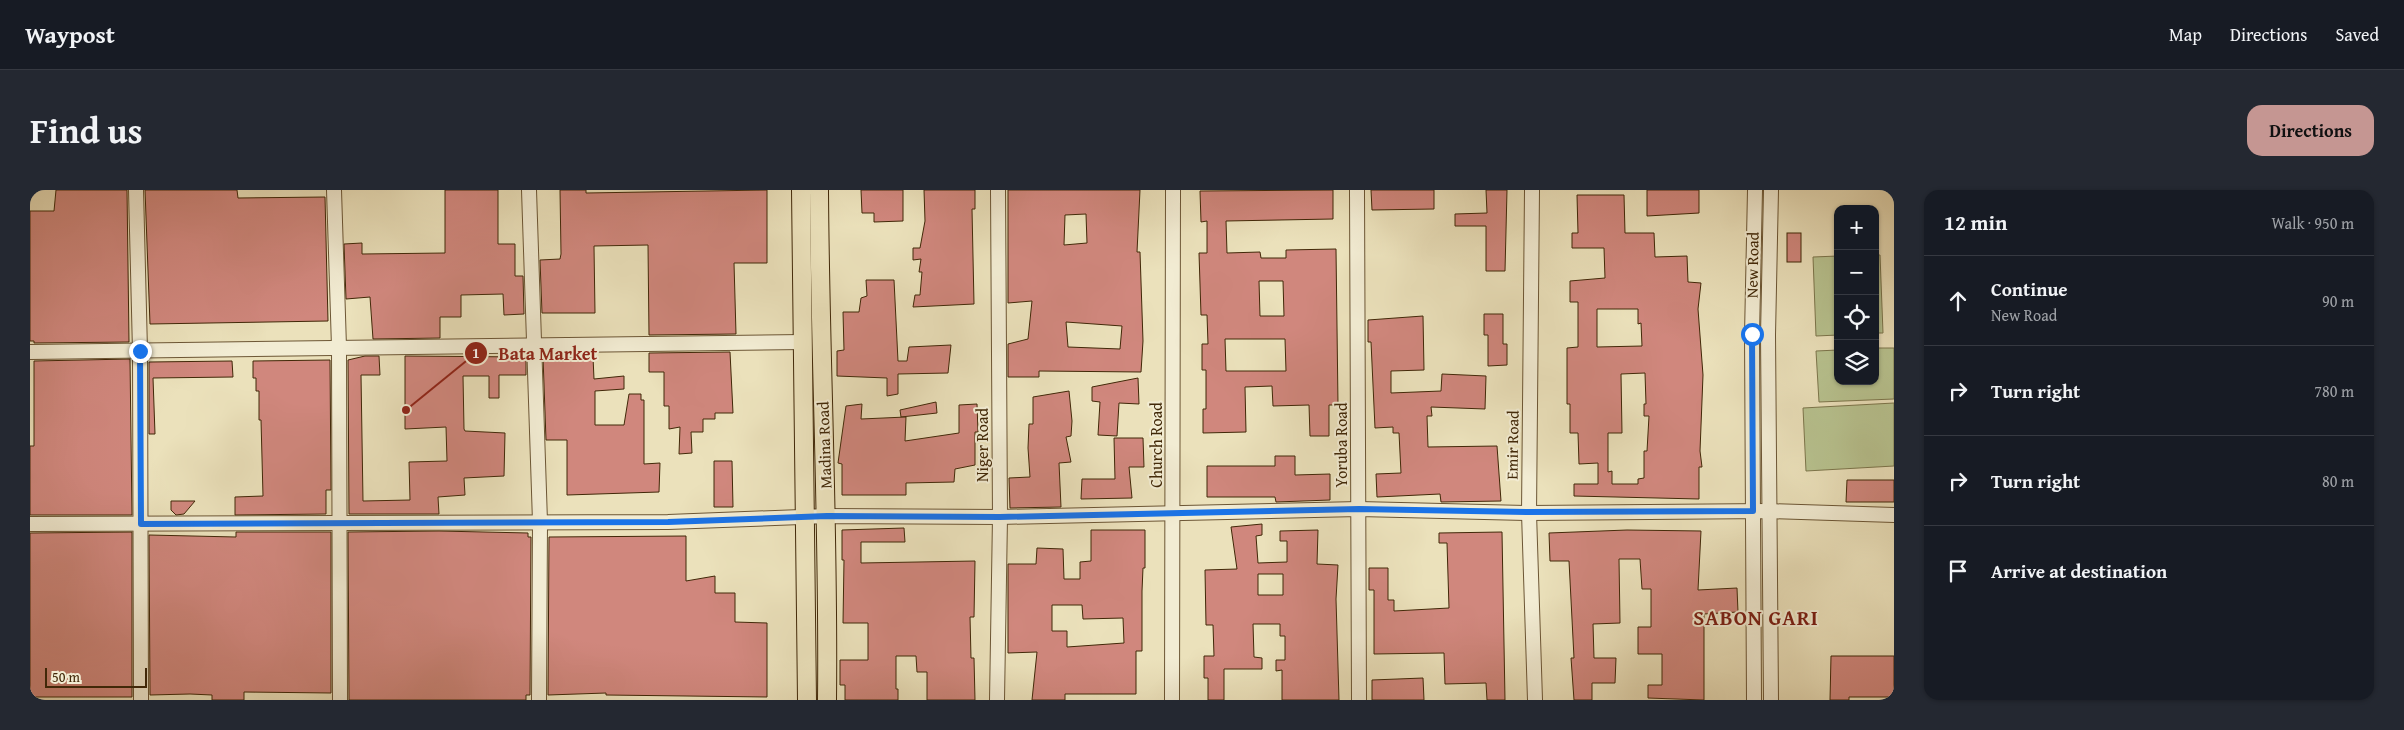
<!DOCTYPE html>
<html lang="en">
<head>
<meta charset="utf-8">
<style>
	body { margin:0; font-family:"Gentium Book Plus",serif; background:#242831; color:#f1f3f6 }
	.controls { position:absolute; right:15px; top:15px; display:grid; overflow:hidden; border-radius:10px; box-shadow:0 1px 4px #0004 }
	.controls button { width:45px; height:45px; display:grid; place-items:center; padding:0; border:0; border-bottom:1px solid #363941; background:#171b24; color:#f1f3f6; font:25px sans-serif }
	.scale { position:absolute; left:15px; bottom:12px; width:102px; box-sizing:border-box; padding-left:5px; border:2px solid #412808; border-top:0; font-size:14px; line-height:18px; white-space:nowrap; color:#412808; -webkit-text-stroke:4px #f2ecd3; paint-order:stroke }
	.stop { position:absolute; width:15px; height:15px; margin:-11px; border:4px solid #1a73e8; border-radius:50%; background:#fff }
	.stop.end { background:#1a73e8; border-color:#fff; box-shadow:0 1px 5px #0008 }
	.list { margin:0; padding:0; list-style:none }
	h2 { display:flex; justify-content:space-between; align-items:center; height:65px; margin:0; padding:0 20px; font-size:21px }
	h2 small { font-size:16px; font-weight:400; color:#9ea1a6 }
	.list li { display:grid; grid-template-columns:32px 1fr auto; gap:15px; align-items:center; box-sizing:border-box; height:90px; padding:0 20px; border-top:1px solid #363941 }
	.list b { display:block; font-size:19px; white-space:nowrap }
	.list p { margin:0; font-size:16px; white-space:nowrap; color:#9ea1a6 }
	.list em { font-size:16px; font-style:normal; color:#9ea1a6 }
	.icon { flex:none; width:28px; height:28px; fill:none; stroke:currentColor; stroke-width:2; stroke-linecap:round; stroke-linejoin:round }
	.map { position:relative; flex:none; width:1864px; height:510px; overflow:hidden; border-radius:15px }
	header { display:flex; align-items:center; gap:30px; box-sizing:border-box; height:70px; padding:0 25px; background:#171b24; border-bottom:1px solid #363941 }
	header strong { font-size:24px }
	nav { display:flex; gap:28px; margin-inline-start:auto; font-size:18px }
	.intro { display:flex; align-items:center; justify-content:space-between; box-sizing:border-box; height:120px; padding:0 30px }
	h1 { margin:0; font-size:35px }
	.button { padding:12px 22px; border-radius:15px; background:#c59692; color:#111; font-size:18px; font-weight:700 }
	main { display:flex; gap:30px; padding:0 30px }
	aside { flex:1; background:#171b24; border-radius:15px; box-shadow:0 1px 4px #0004 }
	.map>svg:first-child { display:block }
	.green { fill:#b8c390; stroke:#7c764c }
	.building { fill:#d0877d; stroke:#412808; fill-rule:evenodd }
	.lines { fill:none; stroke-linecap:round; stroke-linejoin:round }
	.minor-casing { stroke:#6c5635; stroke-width:16 }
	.major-casing { stroke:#412808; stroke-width:20 }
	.minor { stroke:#f2ecd3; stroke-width:14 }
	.major { stroke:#ebe1bb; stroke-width:18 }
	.route { stroke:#1a73e8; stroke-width:6 }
	.labels { text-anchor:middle; stroke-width:4; stroke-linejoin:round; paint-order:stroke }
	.street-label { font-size:16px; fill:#412808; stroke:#f2ecd3 }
	.district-label { font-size:21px; font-weight:bold; letter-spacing:1px; fill:#7a1f14; stroke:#f2ecd3 }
	.leader { fill:none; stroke:#8f2418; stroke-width:2 }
	.callout-dot { fill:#8f2418; stroke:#f2ecd3; stroke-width:2 }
	.mark-label { font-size:15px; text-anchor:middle; font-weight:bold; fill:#fff }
	.callout-label { font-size:18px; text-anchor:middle; font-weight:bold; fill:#8f2418; stroke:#f2ecd3; stroke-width:4; stroke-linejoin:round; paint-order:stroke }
</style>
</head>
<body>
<header>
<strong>Waypost</strong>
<nav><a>Map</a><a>Directions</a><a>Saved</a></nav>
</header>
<div class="intro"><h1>Find us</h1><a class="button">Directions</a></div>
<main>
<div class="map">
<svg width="1864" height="510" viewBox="0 0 1864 510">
	<rect width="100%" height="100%" fill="#ebe1bb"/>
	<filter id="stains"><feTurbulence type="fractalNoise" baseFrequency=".004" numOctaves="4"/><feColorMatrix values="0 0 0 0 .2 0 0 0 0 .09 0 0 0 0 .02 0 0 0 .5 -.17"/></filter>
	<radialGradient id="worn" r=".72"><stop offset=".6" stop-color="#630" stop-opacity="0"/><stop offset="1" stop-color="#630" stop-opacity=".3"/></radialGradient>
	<!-- green -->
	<g class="green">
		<path d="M1845,65H1850L1853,143H1845Z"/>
		<path d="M1808,66V145L1786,146L1783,67Z"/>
		<path d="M1845,158H1864V209L1789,212L1786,161L1808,160V191H1845Z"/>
		<path d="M1864,213V276L1776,281L1773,218Z"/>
	</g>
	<!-- building -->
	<g class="building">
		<path d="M26,0H97L99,152L4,153V151H0V21H24Z"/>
		<path d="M115,0H207L208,8L295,7L298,131L120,134Z"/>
		<path d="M415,0H468V54H485V86H493L494,124L474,125L473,104L431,105V127H410V148L343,149L340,107L316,109L314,54L332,53V64L415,63Z"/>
		<path d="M530,0H556V3L737,0V73H704L706,144L619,145L618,55L564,56L565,123H512L510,70L530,69L531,64Z"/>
		<path d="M831,0H873V31L844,32V23H832Z"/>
		<path d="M894,0H945V19H942L944,114L883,117L885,105H890L892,82H889L891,69L883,70V58H890L895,31Z"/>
		<path d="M978,0H1110L1107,62H1110L1113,151L1111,182L1009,181V187H978V154L998,149L1002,111L978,113ZM1056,24L1057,53L1034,55L1035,25ZM1036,132L1092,136L1090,159L1038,157Z"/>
		<path d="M1303,0V29L1196,31L1197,63L1230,62L1231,68H1256V60L1306,59L1308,215H1299V246H1280L1279,215L1243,216L1242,196L1215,197L1216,242L1173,243V219H1176V180H1172V154H1178L1177,125H1171L1169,63H1177V31L1171,32L1170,1ZM1229,91H1253L1254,126H1230ZM1195,149H1255L1256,181H1196Z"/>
		<path d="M1341,0H1404V19L1342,20Z"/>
		<path d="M1456,0H1477L1475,81H1456V36H1425V24L1457,23Z"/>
		<path d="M1617,0H1669V23L1617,26Z"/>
		<path d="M1547,5H1594L1595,43H1624L1625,67L1657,66L1658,92L1671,93L1668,119L1673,185L1670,261L1672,277H1669V309L1544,306V294H1568V273L1549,274L1548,243H1540V214H1537V158L1548,157V112H1540V91L1575,88L1574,58H1542V43H1548ZM1567,119H1608V134L1611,133L1612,156L1567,157ZM1615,183L1616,214H1614V226H1619L1617,261H1614V288L1608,289V294H1582V281L1578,282V243H1592L1591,184Z"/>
		<rect x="1757" y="43" width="14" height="29"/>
		<path d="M836,90H864L868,171H877L879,157L921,155L918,183L868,184V204L857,206V188L807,186V161L814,160L813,122H829L831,108L837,106Z"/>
		<path d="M1454,124H1473V154H1477V175L1458,176V145H1454Z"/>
		<path d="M1393,126L1394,180L1361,181V203L1411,201L1412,184L1456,186L1455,219L1401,217L1402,226H1397L1398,257L1467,256L1471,311L1411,312L1410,304L1347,307L1346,284L1371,283L1369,243H1363V237L1345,238L1341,152H1338V130Z"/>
		<path d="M700,162L703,223H685V229H673V242H661L662,263L649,264L650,237L639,239V216H634V182H619V163Z"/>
		<path d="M335,166H349L350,185H331L333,311L380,310L379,272L417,271L416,237L375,239V166L496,167V185H469V208H459V186H433L434,239L435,241L475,243L474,286L434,288L435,305L408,307L409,324H319L318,170Z"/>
		<path d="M513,167H563L564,189L594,186V199L565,201V235H594L599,204H611V210H614V274L630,273L629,302L537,305V250H516Z"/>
		<path d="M100,169L102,325H0V256H4V171Z"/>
		<path d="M300,170L301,300H296V324L205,325V307L233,306L231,230H229V201H226V188H223V171Z"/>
		<path d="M202,171L203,187L123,188L125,244H119V172Z"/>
		<path d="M1108,188L1109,214L1089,213L1087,246L1068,245L1070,212L1062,211V197Z"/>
		<path d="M1039,201L1042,231L1041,246L1036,247L1041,272L1029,273L1031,317L980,318L979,288L1000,287L998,258L999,234H1003V207Z"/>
		<path d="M906,212L907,223L871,227L870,220Z"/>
		<path d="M832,214L831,229L876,227L875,251L929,243V215L947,214L948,242H945V275L925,279L924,292L876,293V305H812V274L808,273L816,216Z"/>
		<path d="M1084,248H1113L1114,277H1099L1102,308L1051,309L1052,289H1085Z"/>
		<path d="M1245,266H1265V285L1300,284V310L1246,312L1245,307H1177V276H1245Z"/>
		<path d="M684,271H702L703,317H684Z"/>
		<path d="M1817,290H1864V312H1816Z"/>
		<path d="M141,311H165L154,324L146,325L141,320Z"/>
		<path d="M1232,334V345L1226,346L1228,373L1257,372V351H1250V341L1288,340L1287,374L1308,375L1306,409L1309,510H1252V480L1246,481V470H1255V446H1250V434H1223L1224,467L1232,468V479H1194V510H1178V488H1174V466H1184L1183,435H1176L1175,380L1207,379L1201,337ZM1228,384H1253V405H1228Z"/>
		<path d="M874,338L875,352H831V373L945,371L944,427H940L941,468H944L945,510H897V482H887L886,466H866V499H868V510H815V495H810V470H838V433H813L814,370H812V340Z"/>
		<path d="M1061,340H1115V378H1113L1112,401V461H1106V504H1035V510H1002L1007,462L978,463V374H1006L1007,358L1033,359L1034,389H1050V372L1061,371ZM1022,415H1052L1053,429L1093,428L1094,453L1037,457V441H1022Z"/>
		<path d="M1597,340L1671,341L1668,400L1707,398L1708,422L1674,424V510L1618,508V495H1632V464H1608V437H1621V399H1612L1610,369H1589L1590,433L1563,434L1564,468H1586L1585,493H1562V510H1544L1541,468H1544L1539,371H1520L1519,343Z"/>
		<path d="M409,341L498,343V347H501L500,505H496V510H319L318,342Z"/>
		<path d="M102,342V507H0V343Z"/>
		<path d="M206,342H301V503L214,502V510H182V505L160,504L120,505L119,345L206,347Z"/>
		<path d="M1472,342L1475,510H1457L1456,493L1415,494L1414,463L1344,464V400H1339V378H1358V410H1364V421L1419,418L1417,353H1409V343Z"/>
		<path d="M656,346V391L685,386V403H705V432L737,433V507L576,505V503L518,505L519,347Z"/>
		<path d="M1801,466H1864V507H1819V510H1800Z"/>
		<path d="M1393,488L1394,510H1342V490Z"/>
	</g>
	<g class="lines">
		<defs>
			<g id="minor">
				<path d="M106,0L110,161L111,510"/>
				<path d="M304,0L309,157L310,510"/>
				<path d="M499,0L510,332L509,510"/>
				<path d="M1327,0L1329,510"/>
				<path d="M1502,0L1499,323L1505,510"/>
				<path d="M1741,0L1738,145L1741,510"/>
				<path d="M0,162L773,152"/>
				<path d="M0,334L638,332L797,326L970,327L1329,319L1499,323L1738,321L1864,325"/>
				<path d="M967,510L970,327L968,0"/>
				<path d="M1142,510L1143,0"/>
				<path d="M1724,510L1722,145L1725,0"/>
			</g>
			<g id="major">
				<path d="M771,0L777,510"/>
				<path d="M789,0C790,170 799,340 797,510"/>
			</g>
		</defs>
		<!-- minor casing -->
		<use href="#minor" class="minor-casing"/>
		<!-- major casing -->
		<use href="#major" class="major-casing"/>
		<!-- minor -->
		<use href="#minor" class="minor"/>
		<!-- major -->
		<use href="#major" class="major"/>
	</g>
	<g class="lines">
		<!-- route -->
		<path class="route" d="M110,161L111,334L638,332L797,326L970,327L1329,319L1499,322L1723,321L1722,144"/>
	</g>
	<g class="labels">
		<!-- street labels -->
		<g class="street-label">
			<text transform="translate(1722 75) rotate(-89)" y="6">New Road</text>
			<text transform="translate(794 255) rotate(-92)" y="6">Madina Road</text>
			<text transform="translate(952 255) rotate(-90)" y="6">Niger Road</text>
			<text transform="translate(1126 255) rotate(-90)" y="6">Church Road</text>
			<text transform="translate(1311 255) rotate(-90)" y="6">Yoruba Road</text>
			<text transform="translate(1482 255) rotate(-89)" y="6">Emir Road</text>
		</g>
		<!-- district labels -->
		<g class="district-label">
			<text x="1726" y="435">SABON GARI</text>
		</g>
	</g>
	<!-- callouts -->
	<path class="leader" d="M376 220L446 163"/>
	<g class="callout-dot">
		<circle cx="376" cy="220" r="5"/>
		<circle cx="446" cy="163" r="12"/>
	</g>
	<g class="mark-label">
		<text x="446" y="168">1</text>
	</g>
	<g class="callout-label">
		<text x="518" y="170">Bata Market</text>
	</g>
	<rect width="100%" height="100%" filter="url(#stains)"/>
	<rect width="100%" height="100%" fill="url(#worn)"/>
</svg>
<div class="controls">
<button>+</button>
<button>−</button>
<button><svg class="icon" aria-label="locate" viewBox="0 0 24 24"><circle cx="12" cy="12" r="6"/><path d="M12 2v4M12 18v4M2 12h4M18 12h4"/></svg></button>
<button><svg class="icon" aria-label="layers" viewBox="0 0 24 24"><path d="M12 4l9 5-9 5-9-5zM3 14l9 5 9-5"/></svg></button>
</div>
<div class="scale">50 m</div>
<div class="stop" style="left:1722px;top:144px"></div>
<div class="stop end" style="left:110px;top:161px"></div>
</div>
<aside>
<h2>12 min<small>Walk · 950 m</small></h2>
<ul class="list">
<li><svg class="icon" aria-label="ahead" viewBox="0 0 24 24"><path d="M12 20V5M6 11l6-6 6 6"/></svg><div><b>Continue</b><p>New Road</p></div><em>90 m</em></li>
<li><svg class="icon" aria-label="right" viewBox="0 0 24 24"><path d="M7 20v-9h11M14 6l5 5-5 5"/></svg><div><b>Turn right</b></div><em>780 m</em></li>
<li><svg class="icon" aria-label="right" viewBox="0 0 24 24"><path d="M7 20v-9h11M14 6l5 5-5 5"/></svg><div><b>Turn right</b></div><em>80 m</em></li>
<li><svg class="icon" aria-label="arrive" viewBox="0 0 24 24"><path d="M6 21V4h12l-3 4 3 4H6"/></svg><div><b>Arrive at destination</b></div></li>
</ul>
</aside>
</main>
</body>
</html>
